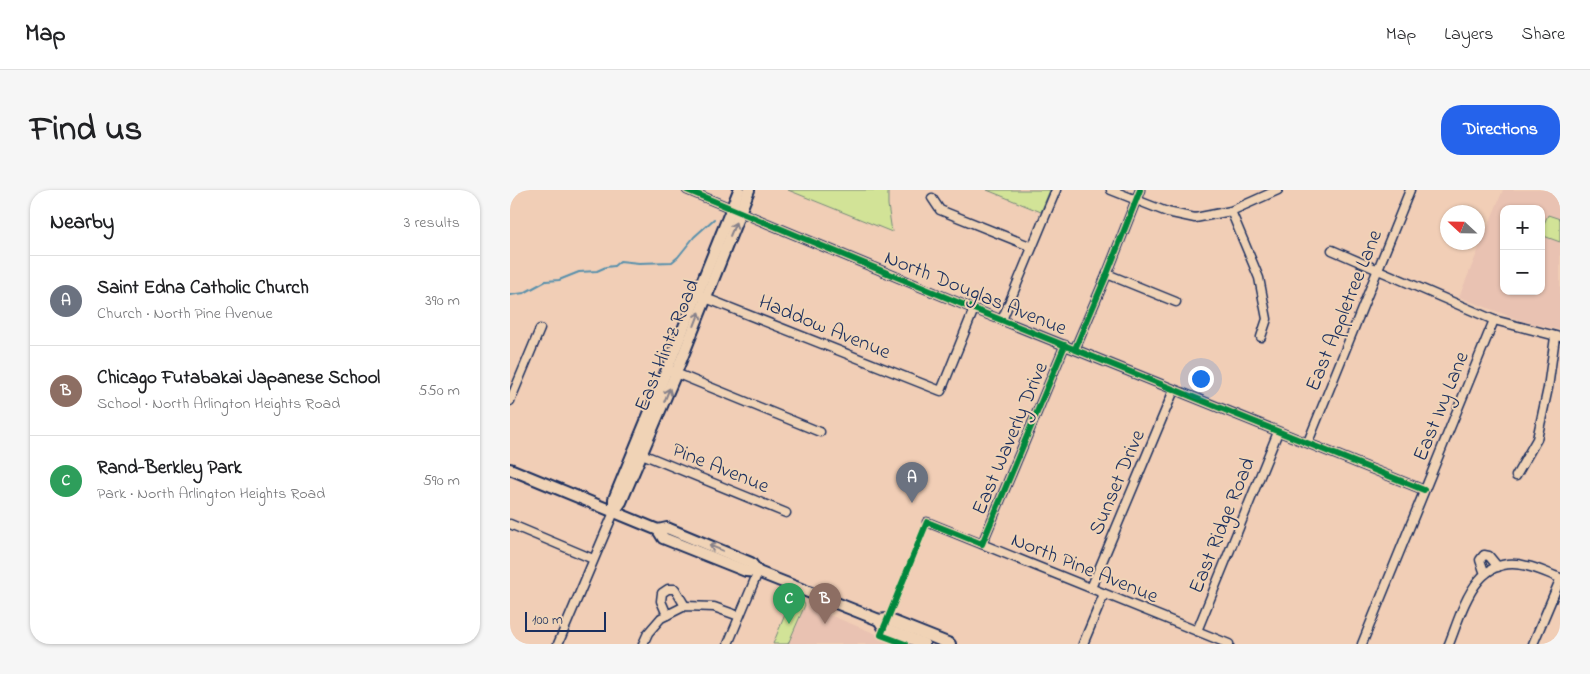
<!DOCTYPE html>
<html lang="en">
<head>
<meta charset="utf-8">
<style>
	body { margin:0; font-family:"Indie Flower",sans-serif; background:#f6f6f6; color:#202124 }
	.controls { position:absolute; right:15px; top:15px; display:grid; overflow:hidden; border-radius:10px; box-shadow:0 1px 4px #0004 }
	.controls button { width:45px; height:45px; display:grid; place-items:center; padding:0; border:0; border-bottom:1px solid #e0e0e0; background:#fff; color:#202124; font:25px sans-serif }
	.compass { position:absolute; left:930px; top:15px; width:45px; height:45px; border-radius:50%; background:#fff; box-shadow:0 1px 4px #0004; rotate:292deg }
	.scale { position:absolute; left:15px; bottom:12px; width:81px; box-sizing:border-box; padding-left:5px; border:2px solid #1b2f5e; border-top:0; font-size:14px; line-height:18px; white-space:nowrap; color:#1b2f5e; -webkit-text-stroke:4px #f0d3b6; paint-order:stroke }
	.you { position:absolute; left:690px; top:188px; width:18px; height:18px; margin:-12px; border:4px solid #fff; border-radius:50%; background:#1a73e8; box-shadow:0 0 0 8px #1a73e833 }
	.badge { display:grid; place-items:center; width:32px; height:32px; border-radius:50%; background:#2563eb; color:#fff; font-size:16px; font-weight:700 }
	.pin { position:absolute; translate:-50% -41px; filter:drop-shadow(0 1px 2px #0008) }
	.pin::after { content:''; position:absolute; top:26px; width:18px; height:15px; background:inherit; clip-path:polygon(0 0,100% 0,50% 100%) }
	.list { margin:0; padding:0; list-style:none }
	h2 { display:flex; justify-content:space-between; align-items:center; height:65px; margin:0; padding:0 20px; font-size:21px }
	h2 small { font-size:16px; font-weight:400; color:#757577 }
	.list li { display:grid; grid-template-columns:32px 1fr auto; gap:15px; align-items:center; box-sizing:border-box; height:90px; padding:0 20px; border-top:1px solid #e0e0e0 }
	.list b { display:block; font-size:19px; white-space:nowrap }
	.list p { margin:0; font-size:16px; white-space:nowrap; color:#757577 }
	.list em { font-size:16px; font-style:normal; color:#757577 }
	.map { position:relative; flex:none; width:1050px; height:454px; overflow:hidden; border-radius:20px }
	header { display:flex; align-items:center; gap:30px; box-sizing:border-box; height:70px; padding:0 25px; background:#fff; border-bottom:1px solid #e0e0e0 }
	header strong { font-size:24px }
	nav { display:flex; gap:28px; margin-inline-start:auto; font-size:18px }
	.intro { display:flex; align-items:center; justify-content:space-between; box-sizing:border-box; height:120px; padding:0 30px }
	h1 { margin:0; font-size:35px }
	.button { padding:12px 22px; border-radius:20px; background:#2563eb; color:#fff; font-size:18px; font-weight:700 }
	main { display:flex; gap:30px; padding:0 30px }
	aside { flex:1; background:#fff; border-radius:20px; box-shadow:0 1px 4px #0004 }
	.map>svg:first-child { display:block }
	.built { fill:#e9c2b2; fill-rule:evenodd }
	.green { fill:#d2e397; stroke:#76897a }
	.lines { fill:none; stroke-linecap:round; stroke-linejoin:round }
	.stream { stroke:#5990ac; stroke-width:2 }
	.minor-casing { stroke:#1b2f5e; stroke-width:11 }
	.major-casing { stroke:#1b2f5e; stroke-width:14 }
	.minor { stroke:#f0d3b6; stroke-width:8 }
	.major { stroke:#f0d3b6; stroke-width:10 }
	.cycleway-casing { stroke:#f0d3b6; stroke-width:9 }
	.cycleway { stroke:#00873e; stroke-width:6 }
	.oneway { stroke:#86818a }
	.labels { text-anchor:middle; stroke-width:4; stroke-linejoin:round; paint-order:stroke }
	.street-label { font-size:21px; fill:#1b2f5e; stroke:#f0d3b6 }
</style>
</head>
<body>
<header>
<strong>Map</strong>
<nav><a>Map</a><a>Layers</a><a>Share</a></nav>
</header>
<div class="intro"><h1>Find us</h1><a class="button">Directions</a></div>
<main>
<aside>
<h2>Nearby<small>3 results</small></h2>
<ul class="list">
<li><span class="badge" style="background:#6b7280">A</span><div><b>Saint Edna Catholic Church</b><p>Church · North Pine Avenue</p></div><em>390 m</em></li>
<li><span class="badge" style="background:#8d6e63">B</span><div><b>Chicago Futabakai Japanese School</b><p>School · North Arlington Heights Road</p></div><em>550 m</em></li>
<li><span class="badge" style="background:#2e9e5b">C</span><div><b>Rand-Berkley Park</b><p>Park · North Arlington Heights Road</p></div><em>590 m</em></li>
</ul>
</aside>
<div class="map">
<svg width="1050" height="454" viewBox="0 0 1050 454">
	<rect width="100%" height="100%" fill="#f1ceb6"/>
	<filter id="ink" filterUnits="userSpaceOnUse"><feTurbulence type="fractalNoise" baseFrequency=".02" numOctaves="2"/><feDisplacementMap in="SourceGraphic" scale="10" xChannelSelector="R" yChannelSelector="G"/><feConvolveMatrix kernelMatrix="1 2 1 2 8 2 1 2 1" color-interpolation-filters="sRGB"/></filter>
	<g filter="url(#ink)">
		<!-- built -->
		<g class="built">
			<path d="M993,0H1037L1050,5V140L1012,131L949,107ZM994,19H1031V101H994Z"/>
			<path d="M295,415L391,454H278Z"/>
		</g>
		<!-- green -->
		<g class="green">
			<path d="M278,0H378V15L382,42Z"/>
			<path d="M477,0H540L531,22Z"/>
			<path d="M1038,25L1050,29V52L1031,45V40Z"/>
			<path d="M283,405L291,408L295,415L278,454H263Z"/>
		</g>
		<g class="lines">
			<!-- stream -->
			<path class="stream" d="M0,105L14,103L36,91L49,90L69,82L87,81L96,77L104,76L110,71L129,73L162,72L168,67L184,47L204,29"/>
			<defs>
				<g id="minor">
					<path d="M177,0L464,119L914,300"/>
					<path d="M601,0L657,22L685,28L721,21L768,0"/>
					<path d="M422,8L430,20L522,57"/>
					<path d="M721,21L749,88L757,129L751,147"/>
					<path d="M822,60L984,130L1050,147"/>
					<path d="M597,84L666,112"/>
					<path d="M193,107L431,201L464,119"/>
					<path d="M492,130L546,0"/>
					<path d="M565,159L597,84L630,0"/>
					<path d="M163,182L310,242"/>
					<path d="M0,211L30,139"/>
					<path d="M798,252L900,0"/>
					<path d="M132,264L276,323"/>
					<path d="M1006,286L1027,249L1038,198L1045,147"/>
					<path d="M417,332L719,454"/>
					<path d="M0,334L83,369"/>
					<path d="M472,354L555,155"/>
					<path d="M975,384L970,370L974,365L979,366L988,377"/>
					<path d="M581,398L664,200"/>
					<path d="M157,425L151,411L152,403L158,399H165L175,416"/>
					<path d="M687,441L768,242"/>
					<path d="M48,454L104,322"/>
					<path d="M133,454L138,443L151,428L175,416L204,417L229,426"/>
					<path d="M218,454L248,382"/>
					<path d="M573,454L594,404"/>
					<path d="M852,454L984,130"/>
					<path d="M939,454C953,419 966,362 1017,376C1028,378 1039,384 1050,388"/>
					<path d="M1023,454L1050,390"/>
				</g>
				<g id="major">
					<path d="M0,279L148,340L153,348L236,381L248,382L369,430L377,429L440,454"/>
					<path d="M104,322L111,312L166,183L239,0"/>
					<path d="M104,322V309L139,224L229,0"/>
					<path d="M148,340L157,338L241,373L248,382"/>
					<path d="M369,430L374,438L414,454"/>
				</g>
			</defs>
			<!-- minor casing -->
			<use href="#minor" class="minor-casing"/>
			<!-- major casing -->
			<use href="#major" class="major-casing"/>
			<!-- minor -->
			<use href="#minor" class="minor"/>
			<!-- major -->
			<use href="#major" class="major"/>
			<defs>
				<g id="cycleway">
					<path d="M177,0L464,119L914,300"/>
					<path d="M565,159L597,84L630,0"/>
					<path d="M395,454L371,445L417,332L472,354L555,155"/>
				</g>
			</defs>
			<!-- cycleway casing -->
			<use href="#cycleway" class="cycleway-casing"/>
			<!-- cycleway -->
			<use href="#cycleway" class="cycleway"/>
		</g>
		<!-- one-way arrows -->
		<defs><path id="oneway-shaft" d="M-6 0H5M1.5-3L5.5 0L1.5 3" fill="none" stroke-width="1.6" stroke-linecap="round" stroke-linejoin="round" transform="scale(1.25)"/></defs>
		<g class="oneway">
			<use href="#oneway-shaft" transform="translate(223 39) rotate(-67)"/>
			<use href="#oneway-shaft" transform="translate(187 129) rotate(-69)"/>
			<use href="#oneway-shaft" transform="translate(157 205) rotate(-68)"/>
			<use href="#oneway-shaft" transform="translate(206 358) rotate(-158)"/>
		</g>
	</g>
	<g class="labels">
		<!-- street labels -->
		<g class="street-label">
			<text transform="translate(466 102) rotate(22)" y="7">North Douglas Avenue</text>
			<text transform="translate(833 120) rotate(-68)" y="7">East Appletree Lane</text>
			<text transform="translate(315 136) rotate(22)" y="7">Haddow Avenue</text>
			<text transform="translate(156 155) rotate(-68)" y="7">East Hintz Road</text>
			<text transform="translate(930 216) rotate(-68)" y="7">East Ivy Lane</text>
			<text transform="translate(499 248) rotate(-67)" y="7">East Waverly Drive</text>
			<text transform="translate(211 277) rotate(22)" y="7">Pine Avenue</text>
			<text transform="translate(606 292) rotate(-67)" y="7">Sunset Drive</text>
			<text transform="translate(711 335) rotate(-68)" y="7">East Ridge Road</text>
			<text transform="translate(575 377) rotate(22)" y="7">North Pine Avenue</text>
		</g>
	</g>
</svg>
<div class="controls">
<button>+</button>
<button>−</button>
</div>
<svg class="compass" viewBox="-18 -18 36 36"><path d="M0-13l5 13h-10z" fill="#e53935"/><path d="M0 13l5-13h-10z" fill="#757577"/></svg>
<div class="scale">100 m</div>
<div class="you"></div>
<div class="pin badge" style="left:402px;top:313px;background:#6b7280">A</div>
<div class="pin badge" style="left:315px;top:434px;background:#8d6e63">B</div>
<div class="pin badge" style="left:279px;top:434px;background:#2e9e5b">C</div>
</div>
</main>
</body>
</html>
